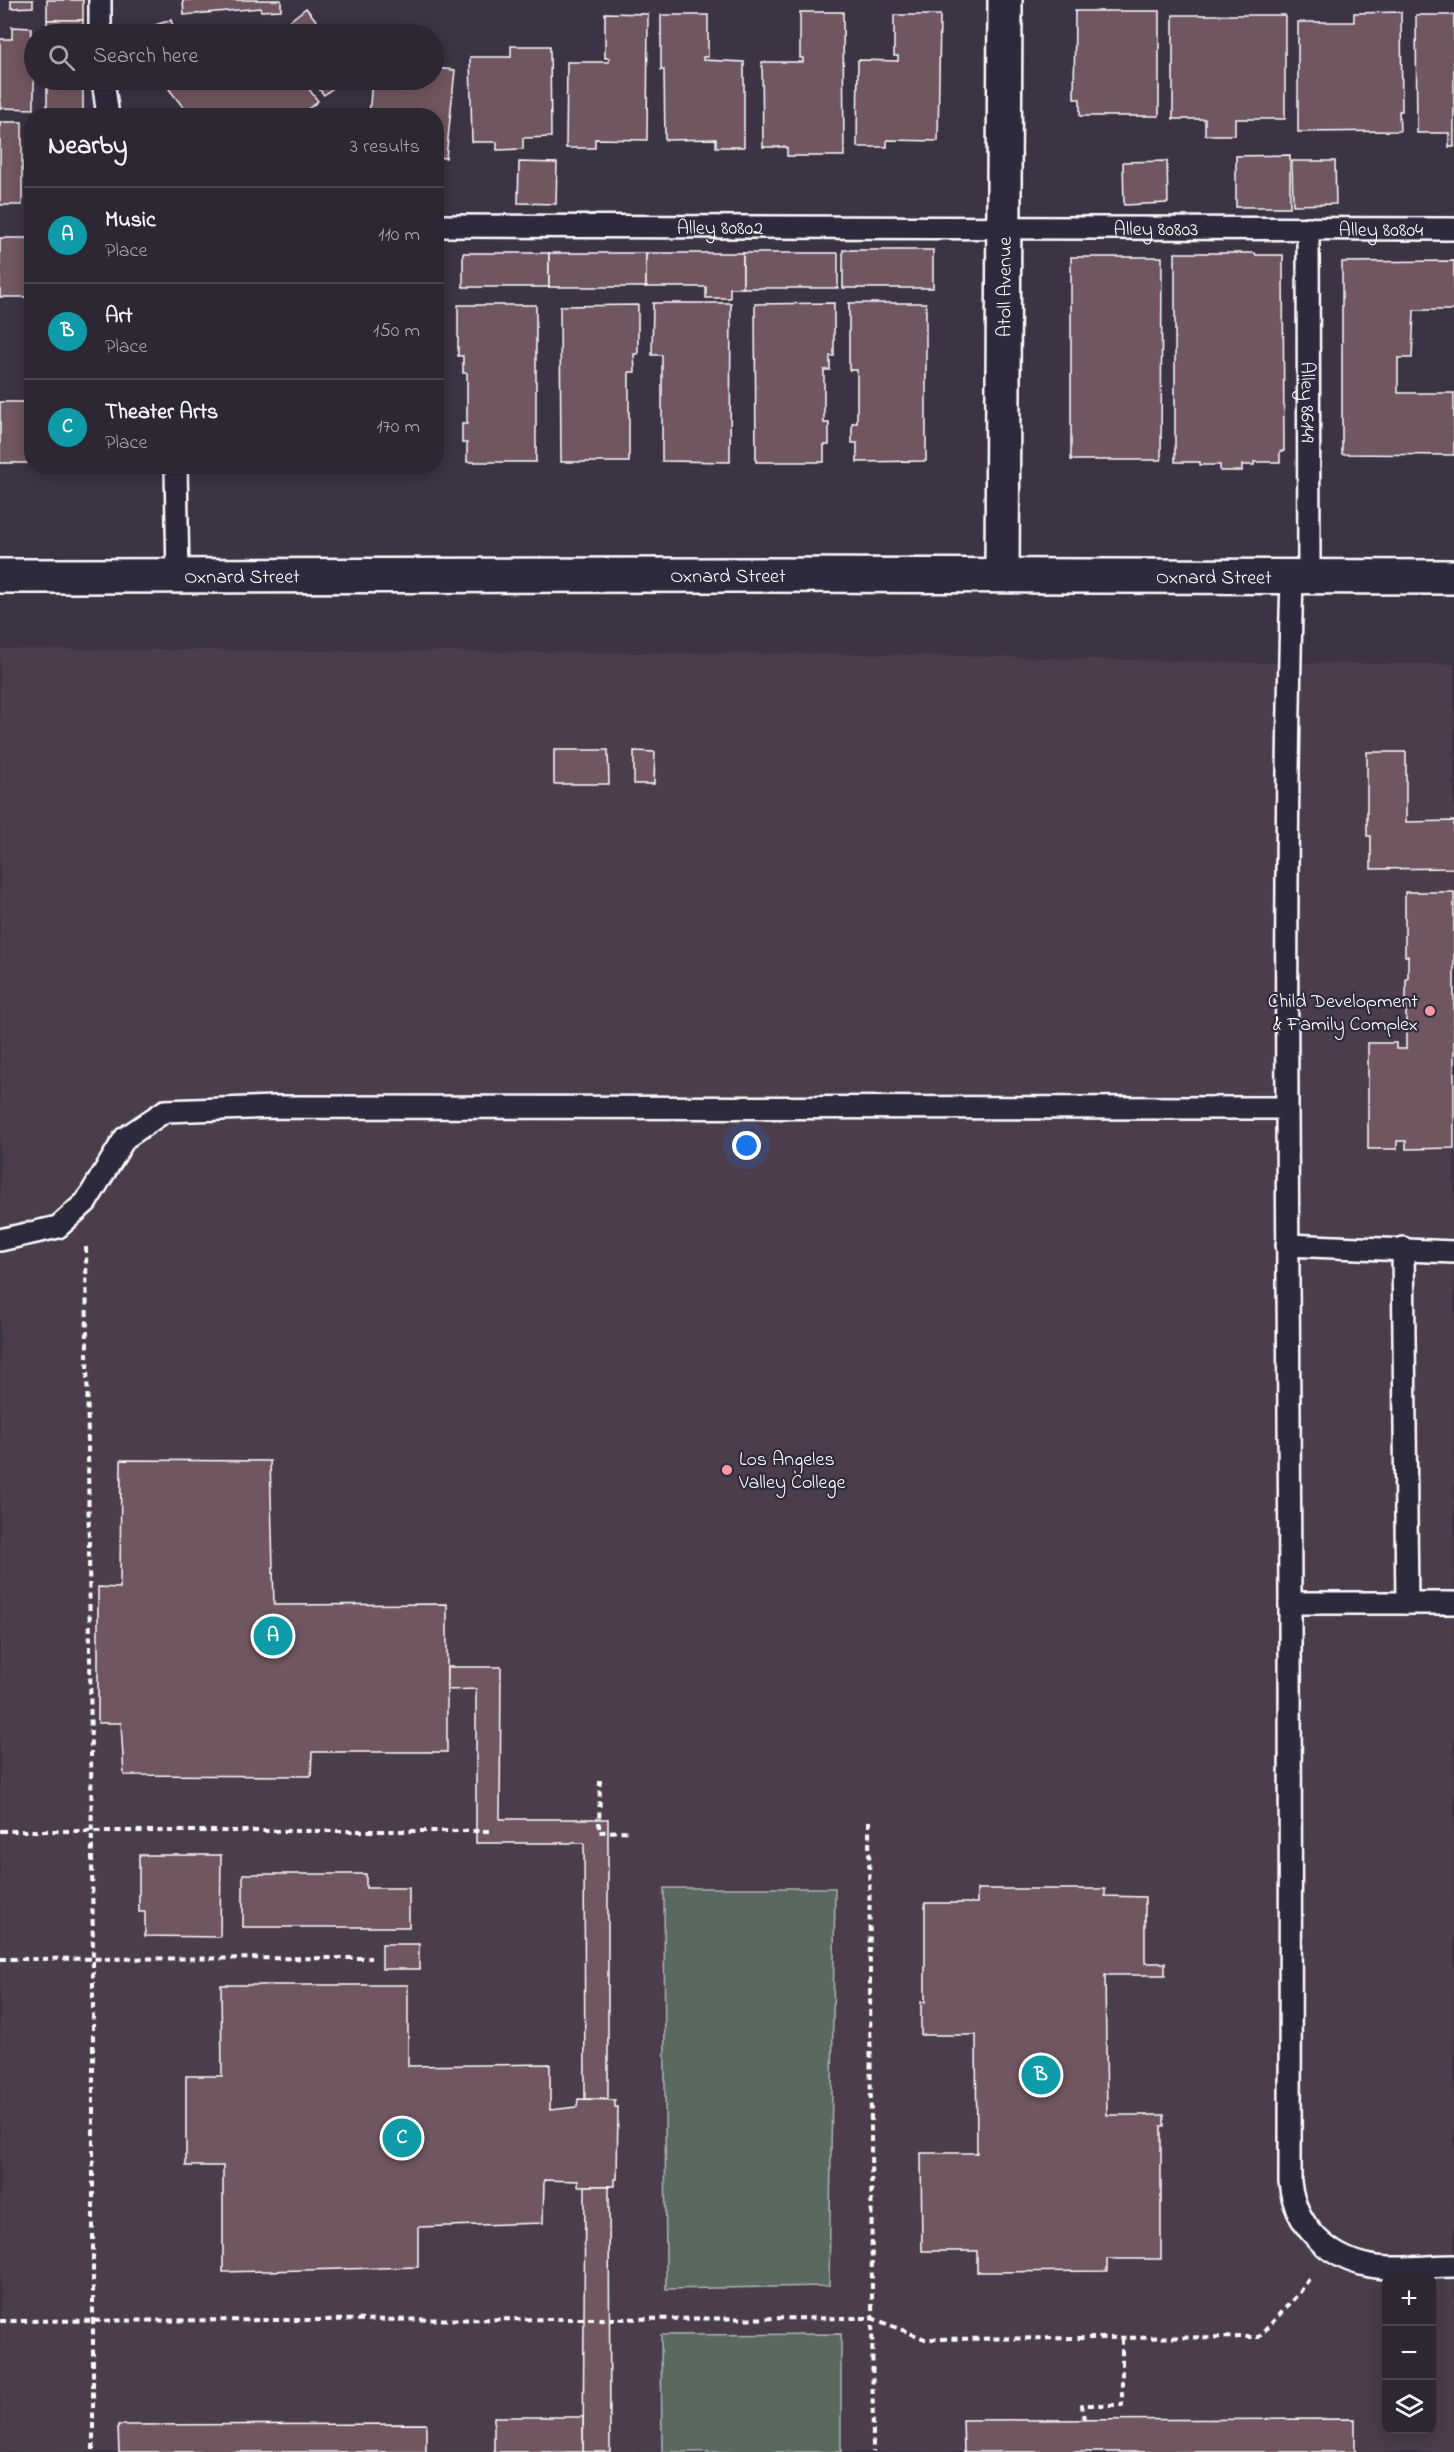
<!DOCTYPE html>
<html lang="en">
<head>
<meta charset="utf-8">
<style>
	body { margin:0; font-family:"Indie Flower",sans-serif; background:#39323f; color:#f1f3f6 }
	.controls { position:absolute; right:18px; bottom:18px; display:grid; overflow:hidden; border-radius:12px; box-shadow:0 3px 15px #0003 }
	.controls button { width:54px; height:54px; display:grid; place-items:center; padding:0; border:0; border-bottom:2px solid #48434e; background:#2d2633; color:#f1f3f6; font:30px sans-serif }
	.you { position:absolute; left:747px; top:1146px; width:21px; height:21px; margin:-15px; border:4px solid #fff; border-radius:50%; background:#1a73e8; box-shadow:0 0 0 9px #1a73e833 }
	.badge { display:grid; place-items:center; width:39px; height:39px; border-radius:50%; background:#ff9aa2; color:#fff; font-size:20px; font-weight:700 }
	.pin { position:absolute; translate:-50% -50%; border:3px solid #fff; box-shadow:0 2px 6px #0006 }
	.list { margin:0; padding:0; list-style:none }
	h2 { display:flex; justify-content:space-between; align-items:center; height:78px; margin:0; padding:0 24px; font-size:26px }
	h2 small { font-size:20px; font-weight:400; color:#a7a5ac }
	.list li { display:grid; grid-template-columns:39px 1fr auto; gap:18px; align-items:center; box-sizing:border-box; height:96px; padding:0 24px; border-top:2px solid #48434e }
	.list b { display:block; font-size:22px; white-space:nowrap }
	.list p { margin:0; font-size:20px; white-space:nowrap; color:#a7a5ac }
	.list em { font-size:20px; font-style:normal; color:#a7a5ac }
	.icon { flex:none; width:33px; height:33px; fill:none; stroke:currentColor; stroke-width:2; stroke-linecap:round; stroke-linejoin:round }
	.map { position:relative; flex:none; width:1454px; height:2452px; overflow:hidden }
	.search { position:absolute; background:#2d2633; box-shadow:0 3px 15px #0003; left:24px; top:24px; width:420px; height:66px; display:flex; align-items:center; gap:15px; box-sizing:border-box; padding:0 21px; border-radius:33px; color:#a7a5ac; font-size:22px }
	.panel { position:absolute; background:#2d2633; box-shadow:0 3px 15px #0003; left:24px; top:108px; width:420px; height:366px; border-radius:24px }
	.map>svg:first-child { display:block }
	.built { fill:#4b3e4c; fill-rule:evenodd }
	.green { fill:#5a6960; stroke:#acb4b0; stroke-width:1.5 }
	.building { fill:#6f5760; stroke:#fff; stroke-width:1.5 }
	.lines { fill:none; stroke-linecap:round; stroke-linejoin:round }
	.lane-casing { stroke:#fff; stroke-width:26 }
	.street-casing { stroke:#fff; stroke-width:38 }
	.secondary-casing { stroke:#fff; stroke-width:38 }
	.path { stroke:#fff; stroke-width:4; stroke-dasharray:6 4.5; stroke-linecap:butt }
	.lane { stroke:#2f2a3d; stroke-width:21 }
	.street { stroke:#2f2a3d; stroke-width:33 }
	.secondary { stroke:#2f2a3d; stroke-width:33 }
	.poi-dot { fill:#ff9aa2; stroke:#2f2a3d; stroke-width:2 }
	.labels { text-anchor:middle; stroke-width:4.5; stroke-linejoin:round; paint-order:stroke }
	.street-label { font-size:20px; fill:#fff; stroke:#2f2a3d }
	.poi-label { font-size:20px; fill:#fff; stroke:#2f2a3d; text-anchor:end }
</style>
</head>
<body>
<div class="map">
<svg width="1454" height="2452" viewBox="0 0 1454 2452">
	<rect width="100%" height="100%" fill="#3c3344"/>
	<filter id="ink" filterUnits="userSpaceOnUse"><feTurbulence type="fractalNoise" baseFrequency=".0167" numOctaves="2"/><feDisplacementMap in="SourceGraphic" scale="12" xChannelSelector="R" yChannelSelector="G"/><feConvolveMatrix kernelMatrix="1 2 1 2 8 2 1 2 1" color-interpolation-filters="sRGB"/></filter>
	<g filter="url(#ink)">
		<!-- built -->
		<path class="built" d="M0,649L877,654L1259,663L1454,664V2452H0ZM1386,2276H1432V2430H1386Z"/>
		<!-- green -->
		<g class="green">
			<path d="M664,1888H835L829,2286L666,2289Z"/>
			<path d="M841,2334V2452H662L661,2335Z"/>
		</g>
		<!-- building -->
		<g class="building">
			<path d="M11,0H33V7L11,8Z"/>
			<rect x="47" y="0" width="36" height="20"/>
			<path d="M183,0H281V10L261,11L260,8L184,15Z"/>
			<path d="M306,8L327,34H273Z"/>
			<path d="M1075,11H1159V116H1080V99H1074Z"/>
			<path d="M800,12H843L844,156H787V147H763L762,62H803V58H800Z"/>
			<path d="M1401,12L1402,111H1399L1400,131L1298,132V22H1354V13Z"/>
			<path d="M605,13L648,14L647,140L595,139V148H566L567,62H609V58H605Z"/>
			<path d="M661,15H708V57H703V60L744,62V147H716V139L665,140L664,70H661Z"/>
			<path d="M894,15H940L938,141L887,140V147H857L858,60L898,61V56H894Z"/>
			<path d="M1173,15H1285V119H1235V135H1205V119H1173Z"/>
			<path d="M1416,15H1454V147H1449V133H1417Z"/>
			<rect x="47" y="20" width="36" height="14"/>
			<path d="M171,20L176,34H128Z"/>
			<path d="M12,27L31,28V39H34V109L0,108V39H12Z"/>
			<path d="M511,46H550L551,137L523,138V149L497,150V142H472L470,57H511Z"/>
			<path d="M434,68L455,70L446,158L436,157V116H369L372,80H434Z"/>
			<rect x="47" y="80" width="36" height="36"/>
			<path d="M180,80H302L318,101L299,116H190L169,89Z"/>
			<path d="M311,80H343L324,95Z"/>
			<rect x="0" y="122" width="22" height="83"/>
			<path d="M1290,155V207H1236V156Z"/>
			<path d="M1167,161L1168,203L1124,205L1123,162Z"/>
			<path d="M1292,161H1335L1336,204L1293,205Z"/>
			<path d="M519,162L557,163L556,204L518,203Z"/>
			<path d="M0,238H32V300H29V297H0Z"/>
			<rect x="843" y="250" width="90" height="38"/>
			<rect x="436" y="252" width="5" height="37"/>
			<rect x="463" y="253" width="86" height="34"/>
			<rect x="549" y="253" width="97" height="34"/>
			<path d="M646,253H743V288H730V298H706V287H646Z"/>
			<rect x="743" y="253" width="95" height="35"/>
			<path d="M1175,253H1255L1256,255H1283L1284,451H1280V462H1254V465H1242V471H1220V465H1200V462H1175Z"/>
			<path d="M1071,257H1162L1161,460H1071Z"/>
			<path d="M1454,261V310H1414L1412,358H1398V393H1454V455L1342,454V262Z"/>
			<path d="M653,303H731L730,462L662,461V355H652Z"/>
			<path d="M834,303V356H830V370H824V423H829V445H824V462H756L755,304Z"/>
			<path d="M849,303H926V461L857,462V443H852V423H857V370H849Z"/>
			<path d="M458,305H536V462H467V443H462V424H467V373H463V356H458Z"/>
			<path d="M638,305V354H634L635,372H629V462H561L560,306Z"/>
			<path d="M29,398H32V463H0V402H29Z"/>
			<path d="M554,750H608L609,784H554Z"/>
			<path d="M634,751L655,752L654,784H634Z"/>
			<path d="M1367,752H1406V822L1454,821V868L1371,869V836H1367Z"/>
			<path d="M1405,892H1454V1148L1406,1149V1141H1397V1149H1368V1043H1396V1049H1406V979H1408V956H1405Z"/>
			<path d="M121,1460L270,1461L274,1605L447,1604V1752H312L311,1776L124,1775L121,1723H98V1587L120,1588Z"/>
			<path d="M447,1667H501L500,1819H608V2099H585L584,1843H476V1689L447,1690Z"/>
			<path d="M139,1855H221L220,1937L145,1936V1912H139Z"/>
			<path d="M243,1874H366V1888H409V1927H243Z"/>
			<path d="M977,1889H1105V1896L1145,1897V1963H1165V1975H1105L1107,2115H1164V2126H1161V2259H1107V2271L977,2272V2251H922L921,2153H977L976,2035H921V2002H925V1903H977Z"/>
			<rect x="382" y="1944" width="37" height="25"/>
			<path d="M221,1985H408V2066L550,2064V2110L577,2107L578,2099L615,2100V2107H618L617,2179H615V2186H578V2181L544,2180L543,2223L418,2227V2267L223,2272V2166H186V2076H222Z"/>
			<path d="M585,2186H609L610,2452H583Z"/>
			<rect x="494" y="2417" width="89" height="35"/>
			<path d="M1355,2419V2452H964L963,2420Z"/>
			<path d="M426,2424V2452H119L118,2425Z"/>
		</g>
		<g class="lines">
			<defs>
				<g id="lane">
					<path d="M100,0V34"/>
					<path d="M103,80L108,116"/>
					<path id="s1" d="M436,226L1454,229"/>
					<path id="s2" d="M1308,228L1309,577"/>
					<path d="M176,466L178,577"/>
					<path d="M1292,577C1282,918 1289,1260 1290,1601C1291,1795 1290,1988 1290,2182C1295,2225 1327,2258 1370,2266C1393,2271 1429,2266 1454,2266"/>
					<path d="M0,1240L58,1227L86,1202L125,1138L165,1111L274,1107L1287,1108"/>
					<path d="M1287,1245L1454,1252"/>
					<path d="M1403,1248L1407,1603"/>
					<path d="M1290,1603H1454"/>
				</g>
				<g id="street">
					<path id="s3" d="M1002,575L1005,0"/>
				</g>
				<g id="secondary">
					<path id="s4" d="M0,576L758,575L1454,577"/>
				</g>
			</defs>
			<!-- lane casing -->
			<use href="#lane" class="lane-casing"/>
			<!-- street casing -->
			<use href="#street" class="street-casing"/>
			<!-- secondary casing -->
			<use href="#secondary" class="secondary-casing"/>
			<!-- path -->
			<g class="path">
				<path d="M86,1247L93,1959V2452"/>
				<path d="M600,1780L599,1832L631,1831"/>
				<path d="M869,1821L873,2452"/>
				<path d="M0,1831H490"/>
				<path d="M0,1959L371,1958"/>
				<path d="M0,2321L872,2318L925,2339L1259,2337L1300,2292L1311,2276"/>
				<path d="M1084,2420L1082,2405H1122V2337"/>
			</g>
			<!-- lane -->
			<use href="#lane" class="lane"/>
			<!-- street -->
			<use href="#street" class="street"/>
			<!-- secondary -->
			<use href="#secondary" class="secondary"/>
		</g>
	</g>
	<!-- markers -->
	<g class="poi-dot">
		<circle cx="1430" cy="1011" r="6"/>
		<circle cx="727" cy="1470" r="6"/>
	</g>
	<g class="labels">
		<!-- street labels -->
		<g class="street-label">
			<text dy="7" stroke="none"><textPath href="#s1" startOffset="284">Alley 80802</textPath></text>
			<text dy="7" stroke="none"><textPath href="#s1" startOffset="720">Alley 80803</textPath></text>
			<text dy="7" stroke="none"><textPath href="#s1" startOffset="945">Alley 80804</textPath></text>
			<text dy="7" stroke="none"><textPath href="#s3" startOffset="288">Atoll Avenue</textPath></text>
			<text dy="7" stroke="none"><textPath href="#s2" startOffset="174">Alley 86149</textPath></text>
			<text dy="7" stroke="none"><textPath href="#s4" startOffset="728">Oxnard Street</textPath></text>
			<text dy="7" stroke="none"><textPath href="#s4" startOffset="242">Oxnard Street</textPath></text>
			<text dy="7" stroke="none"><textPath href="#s4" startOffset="1214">Oxnard Street</textPath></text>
		</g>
		<!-- poi labels -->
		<g class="poi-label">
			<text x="1418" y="1007">Child Development<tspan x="1418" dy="23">&amp; Family Complex</tspan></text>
			<text x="739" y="1465" text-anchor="start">Los Angeles<tspan x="739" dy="23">Valley College</tspan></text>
		</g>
	</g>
</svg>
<div class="controls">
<button>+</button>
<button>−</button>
<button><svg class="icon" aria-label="layers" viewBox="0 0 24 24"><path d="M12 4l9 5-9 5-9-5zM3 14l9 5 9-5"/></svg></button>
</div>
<div class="you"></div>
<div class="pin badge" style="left:273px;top:1636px;background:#0f9aa8">A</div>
<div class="pin badge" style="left:1041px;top:2075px;background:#0f9aa8">B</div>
<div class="pin badge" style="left:402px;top:2138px;background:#0f9aa8">C</div>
<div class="search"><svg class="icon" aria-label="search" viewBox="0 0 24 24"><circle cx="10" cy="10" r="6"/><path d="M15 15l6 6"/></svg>Search here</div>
<section class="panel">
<h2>Nearby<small>3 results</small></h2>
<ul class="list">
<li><span class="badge" style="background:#0f9aa8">A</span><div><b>Music</b><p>Place</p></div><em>110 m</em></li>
<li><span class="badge" style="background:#0f9aa8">B</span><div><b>Art</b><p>Place</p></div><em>150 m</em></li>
<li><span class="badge" style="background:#0f9aa8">C</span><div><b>Theater Arts</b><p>Place</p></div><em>170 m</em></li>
</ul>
</section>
</div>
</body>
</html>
